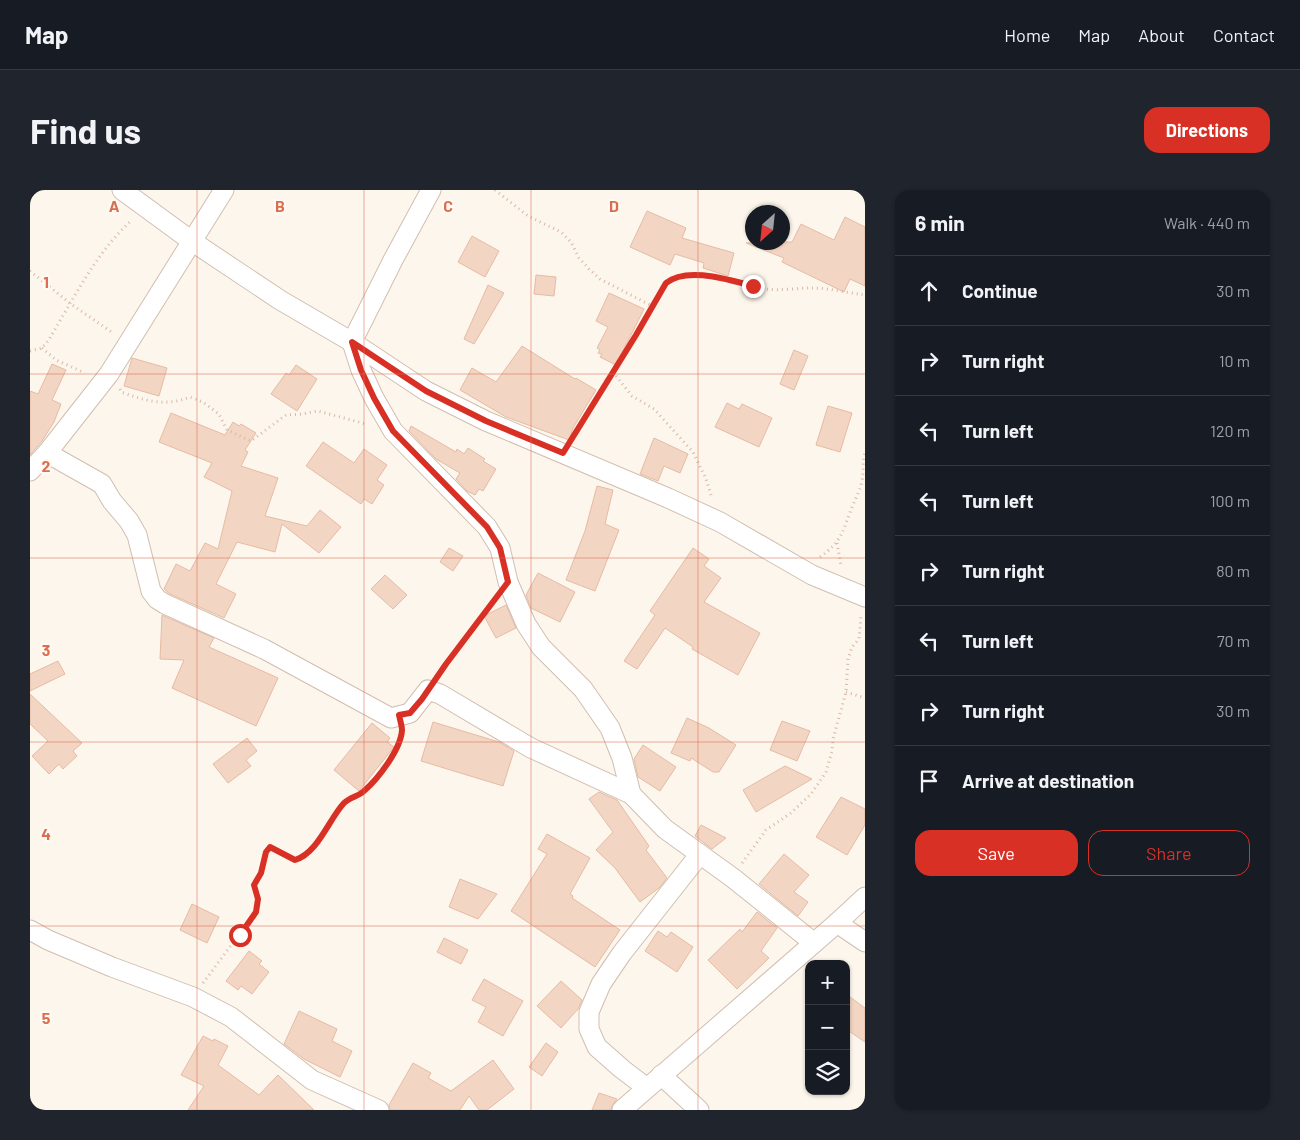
<!DOCTYPE html>
<html lang="en">
<head>
<meta charset="utf-8">
<style>
	body { margin:0; font-family:Barlow,sans-serif; background:#20242c; color:#f1f3f6 }
	.controls { position:absolute; right:15px; bottom:15px; display:grid; overflow:hidden; border-radius:10px; box-shadow:0 1px 4px #0004 }
	.controls button { width:45px; height:45px; display:grid; place-items:center; padding:0; border:0; border-bottom:1px solid #363941; background:#171b24; color:#f1f3f6; font:25px sans-serif }
	.compass { position:absolute; left:715px; top:15px; width:45px; height:45px; border-radius:50%; background:#171b24; box-shadow:0 1px 4px #0004; rotate:207deg }
	.stop { position:absolute; width:15px; height:15px; margin:-11px; border:4px solid #d93025; border-radius:50%; background:#fff }
	.stop.end { background:#d93025; border-color:#fff; box-shadow:0 1px 5px #0008 }
	.list { margin:0; padding:0; list-style:none }
	h2 { display:flex; justify-content:space-between; align-items:center; height:65px; margin:0; padding:0 20px; font-size:21px }
	h2 small { font-size:16px; font-weight:400; color:#9ea1a6 }
	.list li { display:grid; grid-template-columns:32px 1fr auto; gap:15px; align-items:center; box-sizing:border-box; height:70px; padding:0 20px; border-top:1px solid #363941 }
	.list b { display:block; font-size:19px; white-space:nowrap }
	.list em { font-size:16px; font-style:normal; color:#9ea1a6 }
	.actions { display:flex; gap:10px; padding:15px 20px }
	.actions a { flex:1; padding:11px 0; border:1px solid #d93025; border-radius:15px; text-align:center; font-size:18px; color:#d93025 }
	.actions .main { background:#d93025; color:#fff }
	.icon { flex:none; width:28px; height:28px; fill:none; stroke:currentColor; stroke-width:2; stroke-linecap:round; stroke-linejoin:round }
	.map { position:relative; flex:none; width:835px; height:920px; overflow:hidden; border-radius:15px }
	header { display:flex; align-items:center; gap:30px; box-sizing:border-box; height:70px; padding:0 25px; background:#171b24; border-bottom:1px solid #363941 }
	header strong { font-size:24px }
	nav { display:flex; gap:28px; margin-inline-start:auto; font-size:18px }
	.intro { display:flex; align-items:center; justify-content:space-between; box-sizing:border-box; height:120px; padding:0 30px }
	h1 { margin:0; font-size:35px }
	.button { padding:12px 22px; border-radius:15px; background:#d93025; color:#fff; font-size:18px; font-weight:700 }
	main { display:flex; gap:30px; padding:0 30px }
	aside { flex:1; background:#171b24; border-radius:15px; box-shadow:0 1px 4px #0004 }
	.map>svg:first-child { display:block }
	.building { fill:#f3d5c3; stroke:#e6bba3 }
	.lines { fill:none; stroke-linecap:round; stroke-linejoin:round }
	.minor-casing { stroke:#d1beb0; stroke-width:21 }
	.path { stroke:#d9b8a5; stroke-width:3; stroke-dasharray:1 4; stroke-linecap:butt }
	.minor { stroke:#fff; stroke-width:19 }
	.route { stroke:#d93025; stroke-width:6 }
	.grid { fill:none; stroke:#dc6d51; stroke-width:1; stroke-opacity:0.55 }
	.grid-label { font-size:16px; text-anchor:middle; font-weight:bold; fill:#dc6d51; stroke:#fffaf3; stroke-width:4; stroke-linejoin:round; paint-order:stroke }
</style>
</head>
<body>
<header>
<strong>Map</strong>
<nav><a>Home</a><a>Map</a><a>About</a><a>Contact</a></nav>
</header>
<div class="intro"><h1>Find us</h1><a class="button">Directions</a></div>
<main>
<div class="map">
<svg width="835" height="920" viewBox="0 0 835 920">
	<rect width="100%" height="100%" fill="#fdf6ec"/>
	<!-- building -->
	<g class="building">
		<path d="M617,21L656,38L652,48L704,63L698,86L673,78L674,73L645,64L640,75L600,57Z"/>
		<path d="M815,27L835,37V96L820,89L814,102L752,72L754,68L716,53L762,52L771,34L804,50Z"/>
		<path d="M442,46L469,61L455,87L428,72Z"/>
		<path d="M506,85L526,87L524,106L504,104Z"/>
		<path d="M458,95L474,103L444,154L434,149Z"/>
		<path d="M579,103L614,119L586,175L570,167L572,164L568,163L570,160L567,158L578,137L566,131Z"/>
		<path d="M492,156L545,189L546,188L566,200L543,238L539,250L476,227L430,200L442,178L466,192Z"/>
		<path d="M764,160L778,166L764,200L750,194Z"/>
		<path d="M102,168L137,178L129,206L94,196Z"/>
		<path d="M22,174L36,180L22,210L31,214L24,232L12,251L0,265V201L8,204Z"/>
		<path d="M266,175L287,189L267,221L241,204L256,183L259,185Z"/>
		<path d="M697,213L709,219L712,214L742,228L729,257L685,237Z"/>
		<path d="M798,216L822,223L810,262L786,255Z"/>
		<path d="M141,223L195,245L203,232L209,236L211,234L226,243L215,260L218,262L211,276L248,288L235,326L277,336L290,320L311,337L289,363L252,334L245,362L207,352L186,394L206,404L194,428L140,404L134,399L146,374L160,381L175,353L188,359L202,301L174,287L182,273L129,252Z"/>
		<path d="M381,236L426,262L427,259L434,264L438,258L455,269L453,271L466,279L453,301L449,299L445,305L437,301L426,289L430,283L406,269L379,241Z"/>
		<path d="M624,248L658,264L650,283L634,276L628,291L610,284Z"/>
		<path d="M293,252L324,273L334,259L357,275L347,290L354,295L342,314L334,309L331,314L276,276Z"/>
		<path d="M567,296L583,300L575,334L589,340L565,401L536,390L555,341Z"/>
		<path d="M419,358L433,366L423,381L410,372Z"/>
		<path d="M663,358L679,369L674,376L691,388L674,412L730,443L708,485L662,459L663,457L635,438L607,479L594,471L625,425L620,421Z"/>
		<path d="M508,383L545,402L530,432L501,418L496,405Z"/>
		<path d="M355,385L377,405L363,419L341,399Z"/>
		<path d="M476,415L486,438L466,448L454,426Z"/>
		<path d="M132,425L184,448L179,457L248,488L226,536L142,498L154,470L130,469Z"/>
		<path d="M28,471L35,484L0,501V484Z"/>
		<path d="M0,504L52,553L43,561L47,566L33,579L29,574L19,584L2,566L18,551L0,534Z"/>
		<path d="M657,528L679,538L706,555L689,582H683L661,568L660,571L641,563Z"/>
		<path d="M752,531L780,541L767,571L740,560Z"/>
		<path d="M403,532L469,552L484,561L473,596L391,571Z"/>
		<path d="M342,533L360,548L357,552L364,557L329,601L304,580Z"/>
		<path d="M217,548L227,561L216,570L221,576L198,593L183,574Z"/>
		<path d="M613,555L646,577L630,601L608,587L604,569Z"/>
		<path d="M755,576L782,589L726,622L713,600Z"/>
		<path d="M569,602L587,610L619,656L616,660L637,688L629,698L610,712L585,678L566,660L583,642L559,609Z"/>
		<path d="M811,607L835,619V635L817,665L786,647Z"/>
		<path d="M671,635L696,648L682,659L665,646Z"/>
		<path d="M517,644L560,668L540,704L543,706L542,708L590,740L565,777L481,721L517,664L508,659Z"/>
		<path d="M754,664L779,685L764,702L778,712L768,726L729,694Z"/>
		<path d="M430,689L467,704L448,729L419,717Z"/>
		<path d="M162,714L189,727L177,753L150,740Z"/>
		<path d="M727,722L747,738L731,761L739,768L707,799L678,770L710,739L712,742Z"/>
		<path d="M628,741L637,747L641,742L663,757L647,782L615,761Z"/>
		<path d="M414,748L438,760L431,774L407,762Z"/>
		<path d="M219,761L232,771L229,774L239,782L222,804L211,796L208,800L196,791Z"/>
		<path d="M454,789L493,811L473,846L448,832L456,817L442,810Z"/>
		<path d="M531,791L552,810L548,819L531,838L507,816Z"/>
		<path d="M816,804L835,818V852L816,839Z"/>
		<path d="M269,821L307,839L302,851L322,861L310,887L274,869L254,854Z"/>
		<path d="M173,846L183,851L184,849L198,856L188,875L229,905L248,885L284,920H158L174,896L151,885Z"/>
		<path d="M516,853L528,862L512,886L499,877Z"/>
		<path d="M463,870L484,899L457,920H449L439,906L430,920H360L359,915L383,873L401,883L398,888L421,901Z"/>
		<path d="M569,903L587,909L582,916L581,920H562Z"/>
	</g>
	<g class="lines">
		<defs>
			<g id="minor">
				<path d="M92,0L163,52L250,110L322,152L396,201L456,231L638,308L690,332L782,385L835,407"/>
				<path d="M401,0L363,70L322,152L331,180L344,208L363,241L457,337L470,358L478,392L496,434L511,457L553,499L580,538L592,568L601,604L635,639L703,688L784,753"/>
				<path d="M17,263L72,294L82,311L99,331L107,345L121,401L127,409L135,414L234,459L361,528L380,523L398,500L410,504L501,558L601,604"/>
				<path d="M0,281L17,263L79,184L194,0"/>
				<path d="M807,733L835,752"/>
				<path d="M0,740L18,750L82,777L163,807L201,827L282,890L349,920"/>
				<path d="M631,885L669,920"/>
				<path d="M617,898L592,879L567,857L559,839V822L571,794L592,763L670,664"/>
				<path d="M592,920L807,733L835,707"/>
			</g>
		</defs>
		<!-- minor casing -->
		<use href="#minor" class="minor-casing"/>
		<!-- path -->
		<g class="path">
			<path d="M465,0L498,26L531,42L541,52L549,68L559,79L570,89L622,116"/>
			<path d="M0,81L41,114L83,143"/>
			<path d="M12,158L26,170L55,183"/>
			<path d="M0,161L12,158L18,151C43,110 66,62 102,30"/>
			<path d="M583,182L602,206L624,219L663,262L676,289L682,308"/>
			<path d="M90,199L91,202C116,211 135,217 160,207L173,212L189,224L197,240L221,251L256,225L272,224L288,221L336,234"/>
			<path d="M542,247L606,145L636,93C661,72 707,95 736,99C749,101 767,98 782,98C799,98 818,103 835,105"/>
			<path d="M807,353L811,376"/>
			<path d="M790,367C813,351 813,339 823,315C826,307 831,299 832,290C834,280 832,272 835,263"/>
			<path d="M408,485L464,410"/>
			<path d="M816,502L835,508"/>
			<path d="M712,673L736,640L761,623L781,604L796,582L802,561L803,549L816,502L818,469L822,457L829,449L831,425"/>
			<path d="M173,793L226,722L228,709L224,695L231,683L236,662L240,657L265,670L270,668L286,654L315,612L333,603L346,589L364,564L370,546"/>
		</g>
		<!-- minor -->
		<use href="#minor" class="minor"/>
	</g>
	<g class="lines">
		<!-- route -->
		<path class="route" d="M210,745L226,722L228,709L224,695L231,683L236,662L240,657L265,670C288,663 299,629 314,613C320,607 329,606 334,601C348,589 371,559 372,540C372,536 370,530 369,525L380,523L392,509L416,474L478,392L470,358L457,337L363,241L344,208L331,180L322,152L396,201L456,231L533,263L606,145L636,93C657,76 699,90 723,96"/>
	</g>
	<!-- grid -->
	<path class="grid" d="M167,0V920M334,0V920M501,0V920M668,0V920M0,184H835M0,368H835M0,552H835M0,736H835"/>
	<g class="grid-label">
		<text x="84" y="22">A</text>
		<text x="250" y="22">B</text>
		<text x="418" y="22">C</text>
		<text x="584" y="22">D</text>
		<text x="16" y="98">1</text>
		<text x="16" y="282">2</text>
		<text x="16" y="466">3</text>
		<text x="16" y="650">4</text>
		<text x="16" y="834">5</text>
	</g>
</svg>
<div class="controls">
<button>+</button>
<button>−</button>
<button><svg class="icon" aria-label="layers" viewBox="0 0 24 24"><path d="M12 4l9 5-9 5-9-5zM3 14l9 5 9-5"/></svg></button>
</div>
<svg class="compass" viewBox="-18 -18 36 36"><path d="M0-13l5 13h-10z" fill="#e53935"/><path d="M0 13l5-13h-10z" fill="#9ea1a6"/></svg>
<div class="stop" style="left:210px;top:745px"></div>
<div class="stop end" style="left:723px;top:96px"></div>
</div>
<aside>
<h2>6 min<small>Walk · 440 m</small></h2>
<ul class="list">
<li><svg class="icon" aria-label="ahead" viewBox="0 0 24 24"><path d="M12 20V5M6 11l6-6 6 6"/></svg><div><b>Continue</b></div><em>30 m</em></li>
<li><svg class="icon" aria-label="right" viewBox="0 0 24 24"><path d="M7 20v-9h11M14 6l5 5-5 5"/></svg><div><b>Turn right</b></div><em>10 m</em></li>
<li><svg class="icon" aria-label="left" viewBox="0 0 24 24"><path d="M17 20v-9H6M10 6l-5 5 5 5"/></svg><div><b>Turn left</b></div><em>120 m</em></li>
<li><svg class="icon" aria-label="left" viewBox="0 0 24 24"><path d="M17 20v-9H6M10 6l-5 5 5 5"/></svg><div><b>Turn left</b></div><em>100 m</em></li>
<li><svg class="icon" aria-label="right" viewBox="0 0 24 24"><path d="M7 20v-9h11M14 6l5 5-5 5"/></svg><div><b>Turn right</b></div><em>80 m</em></li>
<li><svg class="icon" aria-label="left" viewBox="0 0 24 24"><path d="M17 20v-9H6M10 6l-5 5 5 5"/></svg><div><b>Turn left</b></div><em>70 m</em></li>
<li><svg class="icon" aria-label="right" viewBox="0 0 24 24"><path d="M7 20v-9h11M14 6l5 5-5 5"/></svg><div><b>Turn right</b></div><em>30 m</em></li>
<li><svg class="icon" aria-label="arrive" viewBox="0 0 24 24"><path d="M6 21V4h12l-3 4 3 4H6"/></svg><div><b>Arrive at destination</b></div></li>
</ul>
<div class="actions"><a class="main">Save</a><a>Share</a></div>
</aside>
</main>
</body>
</html>
